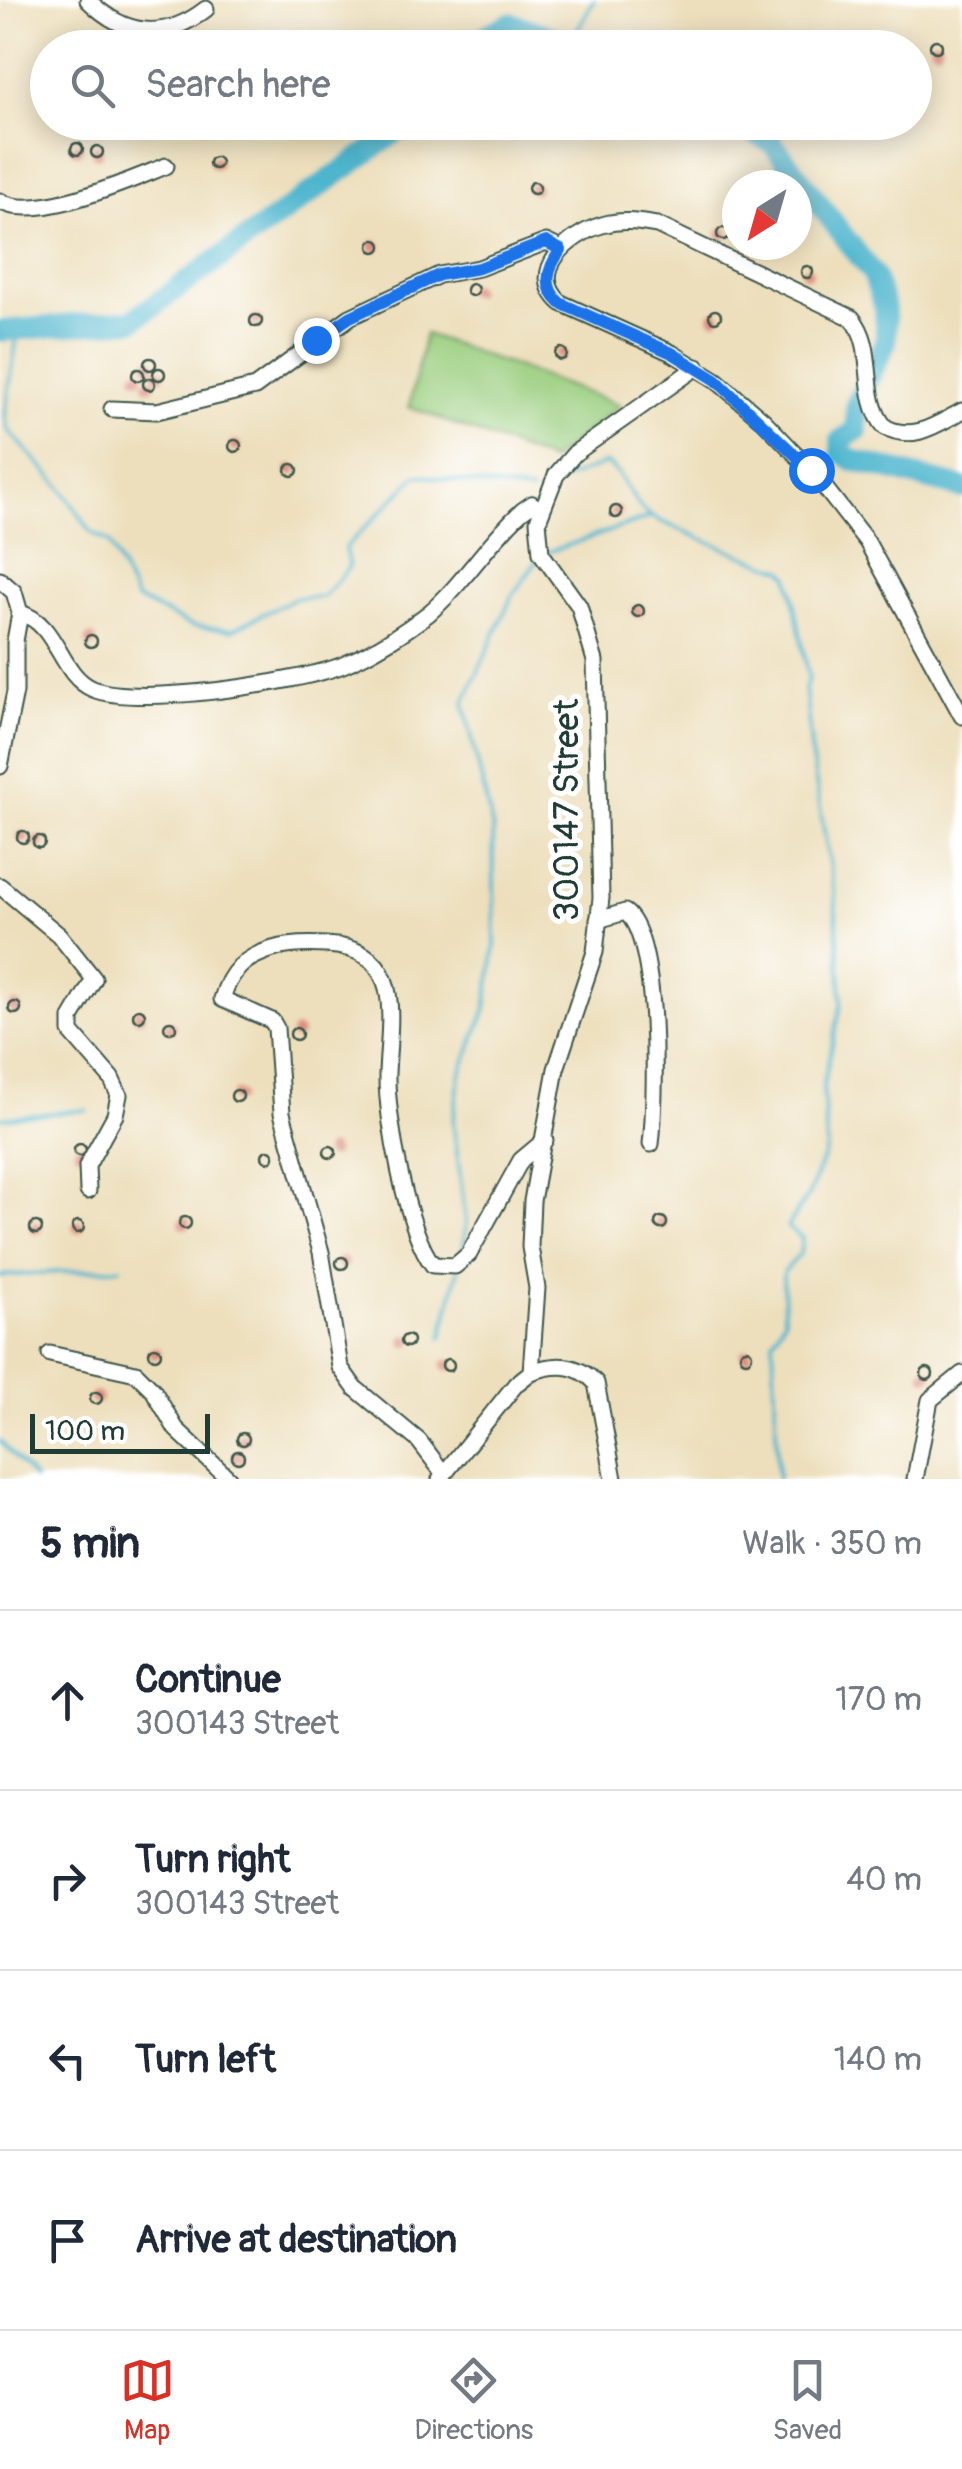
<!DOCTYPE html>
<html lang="en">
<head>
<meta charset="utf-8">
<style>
	body { margin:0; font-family:Pangolin,sans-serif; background:#f2f2f3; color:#1f2937 }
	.compass { position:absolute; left:722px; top:170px; width:90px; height:90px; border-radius:50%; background:#fff; box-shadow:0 5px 25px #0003; rotate:217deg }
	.scale { position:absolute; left:30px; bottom:25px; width:180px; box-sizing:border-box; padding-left:10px; border:5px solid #1f3d34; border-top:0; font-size:28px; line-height:35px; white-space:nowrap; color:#1f3d34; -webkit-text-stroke:8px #fff; paint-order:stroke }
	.stop { position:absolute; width:30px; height:30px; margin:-22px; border:8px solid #1a73e8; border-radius:50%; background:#fff }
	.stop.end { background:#1a73e8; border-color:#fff; box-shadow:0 2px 10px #0008 }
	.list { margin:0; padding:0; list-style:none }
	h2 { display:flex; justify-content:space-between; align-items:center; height:130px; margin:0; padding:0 40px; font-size:42px }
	h2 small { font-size:32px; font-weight:400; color:#747a83 }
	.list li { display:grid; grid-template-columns:65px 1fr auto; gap:30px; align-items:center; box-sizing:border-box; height:180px; padding:0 40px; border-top:2px solid #e0e1e3 }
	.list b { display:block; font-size:38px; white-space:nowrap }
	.list p { margin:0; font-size:32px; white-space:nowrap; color:#747a83 }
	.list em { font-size:32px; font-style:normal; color:#747a83 }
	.icon { flex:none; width:55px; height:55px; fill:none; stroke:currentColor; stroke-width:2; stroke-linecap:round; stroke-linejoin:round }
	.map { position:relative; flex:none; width:962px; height:1479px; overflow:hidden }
	.search { position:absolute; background:#fff; box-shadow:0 5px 25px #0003; left:30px; right:30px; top:30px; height:110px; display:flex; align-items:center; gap:25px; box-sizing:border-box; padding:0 35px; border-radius:55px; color:#747a83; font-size:38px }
	.sheet { height:850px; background:#fff }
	nav { display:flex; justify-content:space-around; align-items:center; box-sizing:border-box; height:140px; border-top:2px solid #e0e1e3; background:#fff; font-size:28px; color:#747a83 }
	nav a { display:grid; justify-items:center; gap:5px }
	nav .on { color:#d93025 }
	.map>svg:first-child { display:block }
	.green { fill:#9ace7e; stroke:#5c8659; stroke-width:2.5 }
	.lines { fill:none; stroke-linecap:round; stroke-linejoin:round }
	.stream { stroke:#4eb5cd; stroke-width:4 }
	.river { stroke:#4eb5cd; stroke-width:22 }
	.building { fill:#de8d80 }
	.minor-casing { stroke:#3e5548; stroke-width:19 }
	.minor { stroke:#fff; stroke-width:15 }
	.route { stroke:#1a73e8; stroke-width:12 }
	.labels { text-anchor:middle; stroke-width:10; stroke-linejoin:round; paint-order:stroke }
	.street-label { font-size:35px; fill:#1f3d34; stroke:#fff }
</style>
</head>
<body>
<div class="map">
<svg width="962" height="1479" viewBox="0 0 962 1479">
	<rect width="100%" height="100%" fill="#fff"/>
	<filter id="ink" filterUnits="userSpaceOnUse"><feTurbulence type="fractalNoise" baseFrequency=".01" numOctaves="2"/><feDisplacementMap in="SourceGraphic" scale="20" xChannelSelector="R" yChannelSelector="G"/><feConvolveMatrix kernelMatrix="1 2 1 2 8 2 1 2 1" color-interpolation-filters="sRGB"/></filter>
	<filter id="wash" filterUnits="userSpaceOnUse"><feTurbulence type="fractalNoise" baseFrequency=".0048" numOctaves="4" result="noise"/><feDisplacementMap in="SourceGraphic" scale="40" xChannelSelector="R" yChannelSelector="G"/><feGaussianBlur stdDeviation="2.25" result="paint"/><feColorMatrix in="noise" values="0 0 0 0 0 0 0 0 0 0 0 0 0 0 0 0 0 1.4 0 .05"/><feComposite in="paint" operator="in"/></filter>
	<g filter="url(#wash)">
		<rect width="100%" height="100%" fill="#eddfbc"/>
		<!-- green -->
		<path class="green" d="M425,334H426L620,405L551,461L409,407Z"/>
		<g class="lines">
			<!-- stream -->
			<g class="stream">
				<path d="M570,43L594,0"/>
				<path d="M18,331L5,415L8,430L60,486L91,532L109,542L136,599L192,626L232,630L295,598L323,597L349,567L345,548L417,475L531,492"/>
				<path d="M561,481L606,463C623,474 630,498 645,512C654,521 763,564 782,569L789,576L809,679L805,687L812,759L835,896L842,1001L823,1086L827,1148L809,1194L787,1227L802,1238L800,1254L783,1273L784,1319L773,1340L778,1479"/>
				<path d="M548,552L651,517"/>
				<path d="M0,1118L87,1110"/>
				<path d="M463,1252L466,1222L453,1121L460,1075L486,1009L495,946L493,830L464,703L512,596L537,561"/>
				<path d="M0,1276L120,1268"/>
				<path d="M442,1338L458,1270"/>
				<path d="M0,1441L34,1479"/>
			</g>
			<!-- river -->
			<g class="river">
				<path d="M463,48L510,23L585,48"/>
				<path d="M734,122L772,143L873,274L885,309L886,342L856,405L857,430L841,440V453L852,460L962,488"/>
				<path d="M0,331L133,320L410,122"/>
			</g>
		</g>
		<g id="blocks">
			<!-- building -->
			<g class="building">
				<circle cx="936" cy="46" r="6"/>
				<circle cx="77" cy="149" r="6"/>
				<circle cx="97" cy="152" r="6"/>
				<circle cx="215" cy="163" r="6"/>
				<circle cx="534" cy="188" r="6"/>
				<circle cx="723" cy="234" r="6"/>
				<circle cx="375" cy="246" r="6"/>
				<circle cx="807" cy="272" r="6"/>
				<circle cx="472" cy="290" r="6"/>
				<circle cx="715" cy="316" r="6"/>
				<circle cx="256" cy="321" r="6"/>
				<circle cx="561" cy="354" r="6"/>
				<circle cx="150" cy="364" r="6"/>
				<circle cx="159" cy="374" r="6"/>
				<circle cx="138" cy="375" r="6"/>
				<circle cx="149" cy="384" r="6"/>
				<circle cx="235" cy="446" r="6"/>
				<circle cx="292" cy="470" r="6"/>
				<circle cx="616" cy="512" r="6"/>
				<circle cx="638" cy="611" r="6"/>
				<circle cx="91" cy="641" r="6"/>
				<circle cx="23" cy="837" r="6"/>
				<circle cx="39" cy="842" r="6"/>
				<circle cx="15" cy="1008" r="6"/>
				<circle cx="139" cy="1015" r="6"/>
				<circle cx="170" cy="1027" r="6"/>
				<circle cx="296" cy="1034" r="6"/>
				<circle cx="237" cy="1096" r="6"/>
				<circle cx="80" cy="1150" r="6"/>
				<circle cx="330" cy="1152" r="6"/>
				<circle cx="268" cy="1156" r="6"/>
				<circle cx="661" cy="1223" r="6"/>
				<circle cx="185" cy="1223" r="6"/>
				<circle cx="78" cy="1227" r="6"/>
				<circle cx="36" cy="1228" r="6"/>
				<circle cx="342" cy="1263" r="6"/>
				<circle cx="407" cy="1341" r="6"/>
				<circle cx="155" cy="1353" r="6"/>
				<circle cx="746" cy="1355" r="6"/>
				<circle cx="448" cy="1365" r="6"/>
				<circle cx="927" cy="1374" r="6"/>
				<circle cx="96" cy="1398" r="6"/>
				<circle cx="243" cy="1439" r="6"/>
				<circle cx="238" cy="1457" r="6"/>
			</g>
		</g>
	</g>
	<g filter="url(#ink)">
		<use href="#blocks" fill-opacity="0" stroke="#3e5548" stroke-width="2.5"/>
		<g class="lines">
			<defs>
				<g id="minor">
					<path d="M88,0C124,36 165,41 206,9"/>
					<path d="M0,201C34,223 130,180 166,166"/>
					<path d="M112,409L157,411L255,387L350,317L439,275L479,268L546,242L561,249"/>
					<path d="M962,411C936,425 913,442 885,427C859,396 878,349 852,318L657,225C638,222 622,219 602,225C570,234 526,272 561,303L672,353L716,380L764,421L811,470L867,542L962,716"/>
					<path d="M0,580L14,592L20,613L15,641V692L0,766"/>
					<path d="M20,613C58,623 59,675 93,689C138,707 298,683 343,665C372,653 405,632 429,613C464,583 488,542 522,511L532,504L541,510"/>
					<path d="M0,886L59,935L94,979L71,1018V1032L111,1078L119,1095L115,1115L87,1166L88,1191"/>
					<path d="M598,920L625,912C660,937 656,1102 651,1144"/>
					<path d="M50,1354L136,1373L153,1390L176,1429L229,1479"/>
					<path d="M531,1372C556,1363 577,1363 596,1383L614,1479"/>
					<path d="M444,1474L419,1441L355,1388L340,1367L321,1252L282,1113L276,1028L272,1021L222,999C230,971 245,957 273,949C290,944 308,944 326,945C406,949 389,1017 387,1074C386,1116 407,1232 433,1265L455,1266L469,1254L521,1160L545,1140"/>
					<path d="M440,1479L516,1384L531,1372L537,1288L530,1247L532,1201L556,1069L595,952L601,898L595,661L579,606L541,553L538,521L556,475L575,453L697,367"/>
					<path d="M915,1479L930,1400L962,1374"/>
				</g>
			</defs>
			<!-- minor casing -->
			<use href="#minor" class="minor-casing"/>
			<!-- minor -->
			<use href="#minor" class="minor"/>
		</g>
	</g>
	<g class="lines" filter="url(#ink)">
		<!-- route -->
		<path class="route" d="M316,340L350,317L439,275L479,268L546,242L561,250C547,268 542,286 560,303L672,353L716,380L811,470"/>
	</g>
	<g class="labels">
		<!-- street labels -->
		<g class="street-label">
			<text transform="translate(566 810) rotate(-90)" y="12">300147 Street</text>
		</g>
	</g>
</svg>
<svg class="compass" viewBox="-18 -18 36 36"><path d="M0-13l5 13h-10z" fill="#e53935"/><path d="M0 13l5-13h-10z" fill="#747a83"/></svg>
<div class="scale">100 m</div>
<div class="stop" style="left:811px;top:470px"></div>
<div class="stop end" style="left:316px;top:340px"></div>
<div class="search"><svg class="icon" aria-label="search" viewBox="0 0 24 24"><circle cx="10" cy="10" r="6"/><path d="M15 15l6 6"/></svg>Search here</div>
</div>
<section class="sheet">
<h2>5 min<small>Walk · 350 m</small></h2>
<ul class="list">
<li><svg class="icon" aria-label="ahead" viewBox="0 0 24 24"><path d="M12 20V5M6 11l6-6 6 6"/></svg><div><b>Continue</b><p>300143 Street</p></div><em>170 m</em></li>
<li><svg class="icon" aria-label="right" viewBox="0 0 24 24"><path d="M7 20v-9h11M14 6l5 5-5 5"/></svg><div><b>Turn right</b><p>300143 Street</p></div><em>40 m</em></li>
<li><svg class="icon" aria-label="left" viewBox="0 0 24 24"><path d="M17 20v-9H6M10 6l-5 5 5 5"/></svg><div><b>Turn left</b></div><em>140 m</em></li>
<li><svg class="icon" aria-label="arrive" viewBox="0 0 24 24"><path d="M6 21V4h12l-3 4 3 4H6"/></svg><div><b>Arrive at destination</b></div></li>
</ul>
</section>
<nav>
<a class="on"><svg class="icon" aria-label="map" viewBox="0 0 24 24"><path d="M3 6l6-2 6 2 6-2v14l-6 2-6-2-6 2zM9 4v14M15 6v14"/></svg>Map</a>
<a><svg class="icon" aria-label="directions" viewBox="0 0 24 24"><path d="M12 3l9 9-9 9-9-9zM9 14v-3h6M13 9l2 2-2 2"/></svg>Directions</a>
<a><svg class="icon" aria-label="saved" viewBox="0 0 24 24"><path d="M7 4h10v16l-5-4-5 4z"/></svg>Saved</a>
</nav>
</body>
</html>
